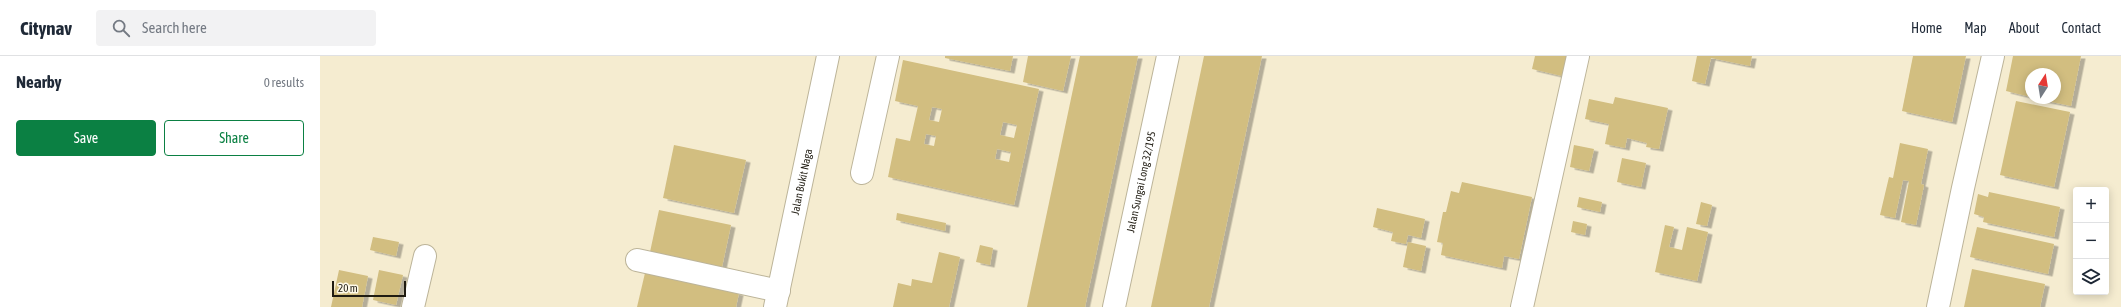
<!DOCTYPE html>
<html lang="en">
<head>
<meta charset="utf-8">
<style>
	body { margin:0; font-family:"Asap Condensed",sans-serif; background:#f2f2f3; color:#1f2937 }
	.controls { position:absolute; right:12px; bottom:12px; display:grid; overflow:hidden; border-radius:4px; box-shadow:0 2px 10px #0003 }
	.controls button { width:36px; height:36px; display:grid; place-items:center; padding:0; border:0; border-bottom:1px solid #e0e1e3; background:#fff; color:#1f2937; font:20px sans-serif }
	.compass { position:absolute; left:1705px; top:12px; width:36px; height:36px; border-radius:50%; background:#fff; box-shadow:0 2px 10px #0003; rotate:12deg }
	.scale { position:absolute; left:12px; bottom:10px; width:74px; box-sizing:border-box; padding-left:4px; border:2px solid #201c12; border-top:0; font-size:11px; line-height:14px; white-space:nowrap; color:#201c12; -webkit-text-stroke:3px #fffae9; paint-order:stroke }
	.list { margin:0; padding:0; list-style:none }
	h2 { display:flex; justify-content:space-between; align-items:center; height:52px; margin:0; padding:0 16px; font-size:17px }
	h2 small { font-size:13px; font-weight:400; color:#747a83 }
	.actions { display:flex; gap:8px; padding:12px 16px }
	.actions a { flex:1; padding:9px 0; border:1px solid #0b8043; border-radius:4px; text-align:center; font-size:14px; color:#0b8043 }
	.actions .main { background:#0b8043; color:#fff }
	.icon { flex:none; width:22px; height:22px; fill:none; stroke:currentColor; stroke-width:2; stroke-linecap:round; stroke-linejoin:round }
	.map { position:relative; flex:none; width:1801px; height:251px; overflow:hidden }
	header { display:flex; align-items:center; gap:24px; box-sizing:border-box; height:56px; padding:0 20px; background:#fff; border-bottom:1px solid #e0e1e3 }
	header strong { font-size:19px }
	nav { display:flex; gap:22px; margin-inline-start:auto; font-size:14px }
	.search { width:280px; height:36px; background:#f2f2f3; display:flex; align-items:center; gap:10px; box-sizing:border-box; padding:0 14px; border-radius:4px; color:#747a83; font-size:15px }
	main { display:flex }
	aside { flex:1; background:#fff }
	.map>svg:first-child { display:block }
	.building { fill:#d2be80; fill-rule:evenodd; filter:url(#shadow) }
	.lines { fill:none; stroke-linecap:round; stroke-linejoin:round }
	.minor-casing { stroke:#bcb499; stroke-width:24 }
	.minor { stroke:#fff; stroke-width:22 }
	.labels { text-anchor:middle; stroke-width:3; stroke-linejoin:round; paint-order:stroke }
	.street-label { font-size:11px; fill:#201c12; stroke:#fffae9 }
</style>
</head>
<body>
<header>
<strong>Citynav</strong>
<div class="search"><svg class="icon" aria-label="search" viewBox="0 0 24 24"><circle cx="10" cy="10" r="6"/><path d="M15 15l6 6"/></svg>Search here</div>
<nav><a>Home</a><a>Map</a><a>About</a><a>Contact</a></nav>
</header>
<main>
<aside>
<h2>Nearby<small>0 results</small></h2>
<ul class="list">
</ul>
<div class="actions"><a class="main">Save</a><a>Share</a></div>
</aside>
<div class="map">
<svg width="1801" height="251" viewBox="0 0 1801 251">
	<defs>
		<filter id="shadow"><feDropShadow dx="4.5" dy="2.5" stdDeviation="0" flood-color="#0004"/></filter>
	</defs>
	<rect width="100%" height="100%" fill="#f5ecd0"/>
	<!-- building -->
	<g class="building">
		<path d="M625,0H693L690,15L625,2Z"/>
		<path d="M708,0H751L743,35L703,26Z"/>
		<path d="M760,0H818L765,251H707Z"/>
		<path d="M884,0H942L889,251H831Z"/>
		<path d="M1215,0H1247L1242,20L1212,13Z"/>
		<path d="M1377,0H1432L1430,10L1391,2L1385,28L1372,25Z"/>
		<path d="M1593,0H1646L1632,66L1582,55Z"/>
		<path d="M1693,0H1761L1751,50L1717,43L1735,42V18H1711V41L1686,35Z"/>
		<path d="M583,4L719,33L694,149L568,121L576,82L590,85L598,50L575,45ZM612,51L622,53L619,66L609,64ZM683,66L697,69L694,82L680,79ZM606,78L616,80L614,90L604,88ZM677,93L691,96L689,106L675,103Z"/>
		<path d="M1295,41L1348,52L1339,93L1326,91L1327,87L1307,82L1305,92L1285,88L1289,68L1265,63L1269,43L1293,48Z"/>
		<path d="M1696,45L1750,56L1734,131L1680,119Z"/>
		<path d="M1580,87L1608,93L1601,128L1604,129L1596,169L1581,166L1589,125L1583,124L1575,162L1560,159L1569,121L1573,122Z"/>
		<path d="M354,89L426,104L414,157L343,142Z"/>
		<path d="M1254,89L1274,93L1269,115L1250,111Z"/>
		<path d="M1302,102L1326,107L1321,131L1297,126Z"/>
		<path d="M1142,126L1212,141L1199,203L1184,200L1182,212L1121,199L1123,187L1117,186L1123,156H1126L1131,135L1139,137Z"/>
		<path d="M1669,136L1740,151L1734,181L1663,166L1664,161L1654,158L1658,138L1668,141Z"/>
		<path d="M1259,141L1282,146L1280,156L1257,151Z"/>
		<path d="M1381,146L1392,149L1387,170L1376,168Z"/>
		<path d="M1057,152L1105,163L1101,182L1088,179L1086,188L1071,185L1073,176L1053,171Z"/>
		<path d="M339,154L411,169L402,211L330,196Z"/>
		<path d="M577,157L626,167L625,175L576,164Z"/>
		<path d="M1253,165L1267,168L1265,179L1251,176Z"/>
		<path d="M1345,169L1354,171L1349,191L1362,194L1367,171L1388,176L1377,225L1335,216Z"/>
		<path d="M1657,171L1734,188L1728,218L1650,201Z"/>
		<path d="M53,181L79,186L76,200L50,194Z"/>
		<path d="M1088,186L1106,190L1101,215L1083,211Z"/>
		<path d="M660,189L673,192L670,209L656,206Z"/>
		<path d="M619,196L640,201L629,251H573L578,227L591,230L592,223L612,227Z"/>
		<path d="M1652,213L1725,228L1720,251H1644Z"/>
		<path d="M19,214L48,220L42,251H11Z"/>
		<path d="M59,214L83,219L76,249L53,244Z"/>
		<path d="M325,217L419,237L416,251H317Z"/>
	</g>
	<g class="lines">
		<defs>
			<g id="minor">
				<path d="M542,117L568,0"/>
				<path d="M317,204L459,235"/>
				<path d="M93,251L105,200"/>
				<path id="s1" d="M455,251L508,0"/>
				<path id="s2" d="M794,251L848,0"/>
				<path d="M1202,251L1258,0"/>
				<path d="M1618,251L1643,132L1673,0"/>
			</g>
		</defs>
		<!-- minor casing -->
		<use href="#minor" class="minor-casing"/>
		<!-- minor -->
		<use href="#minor" class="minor"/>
	</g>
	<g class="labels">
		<!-- street labels -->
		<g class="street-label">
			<text dy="4" stroke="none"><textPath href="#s1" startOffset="128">Jalan Bukit Naga</textPath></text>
			<text dy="4" stroke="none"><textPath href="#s2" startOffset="128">Jalan Sungai Long 32/195</textPath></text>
		</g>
	</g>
</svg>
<div class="controls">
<button>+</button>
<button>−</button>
<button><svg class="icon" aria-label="layers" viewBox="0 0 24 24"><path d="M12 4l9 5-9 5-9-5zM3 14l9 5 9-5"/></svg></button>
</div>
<svg class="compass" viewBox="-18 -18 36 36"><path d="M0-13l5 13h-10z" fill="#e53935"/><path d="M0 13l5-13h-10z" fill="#747a83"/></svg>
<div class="scale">20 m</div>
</div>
</main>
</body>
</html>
